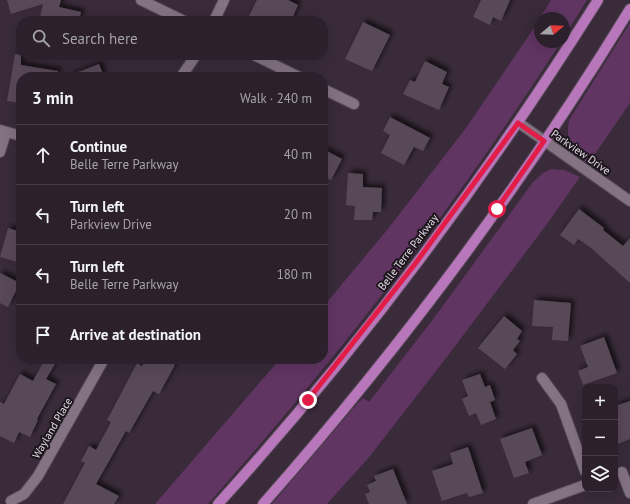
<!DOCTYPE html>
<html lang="en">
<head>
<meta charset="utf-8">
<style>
	body { margin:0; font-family:"PT Sans",sans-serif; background:#372d38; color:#f1f3f6 }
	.controls { position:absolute; right:12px; bottom:12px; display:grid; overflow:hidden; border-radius:8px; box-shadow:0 4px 16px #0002 }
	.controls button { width:36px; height:36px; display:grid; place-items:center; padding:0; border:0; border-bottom:1px solid #473e48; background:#2b202c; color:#f1f3f6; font:20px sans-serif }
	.compass { position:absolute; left:534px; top:12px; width:36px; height:36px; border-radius:50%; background:#2b202c; box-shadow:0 4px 16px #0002; rotate:71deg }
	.stop { position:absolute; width:12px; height:12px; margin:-9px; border:3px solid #e11d48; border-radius:50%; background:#fff }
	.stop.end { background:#e11d48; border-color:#fff; box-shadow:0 1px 4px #0008 }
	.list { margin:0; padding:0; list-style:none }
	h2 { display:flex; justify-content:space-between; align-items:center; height:52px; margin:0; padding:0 16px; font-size:17px }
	h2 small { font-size:13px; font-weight:400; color:#a6a3a9 }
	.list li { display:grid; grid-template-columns:26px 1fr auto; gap:12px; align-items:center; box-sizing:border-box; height:60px; padding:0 16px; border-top:1px solid #473e48 }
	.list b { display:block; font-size:15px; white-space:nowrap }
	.list p { margin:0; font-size:13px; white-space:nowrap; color:#a6a3a9 }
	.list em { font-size:13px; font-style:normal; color:#a6a3a9 }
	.icon { flex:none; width:22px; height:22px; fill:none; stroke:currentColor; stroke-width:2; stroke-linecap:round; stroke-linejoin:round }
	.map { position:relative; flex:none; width:630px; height:504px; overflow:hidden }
	.search { position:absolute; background:#2b202c; box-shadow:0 4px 16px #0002; left:16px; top:16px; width:312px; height:44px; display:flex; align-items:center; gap:10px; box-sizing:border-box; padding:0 14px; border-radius:16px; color:#a6a3a9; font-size:15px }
	.panel { position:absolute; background:#2b202c; box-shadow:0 4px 16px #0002; left:16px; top:72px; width:312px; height:292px; border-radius:16px }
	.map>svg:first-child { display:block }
	.green { fill:#603562 }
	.building { fill:#584958; filter:url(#shadow) }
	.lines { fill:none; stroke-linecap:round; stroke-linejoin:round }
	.minor-casing { stroke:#574a57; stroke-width:12 }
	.major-casing { stroke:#574a57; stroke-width:12 }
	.minor { stroke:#837383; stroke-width:10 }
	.major { stroke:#b876bb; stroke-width:10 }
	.route { stroke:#e11d48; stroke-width:5 }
	.labels { text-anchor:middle; stroke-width:4; stroke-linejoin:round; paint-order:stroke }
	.street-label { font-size:11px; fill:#e3d9e3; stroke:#1d161d }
</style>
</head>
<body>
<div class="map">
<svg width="630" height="504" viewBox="0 0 630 504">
	<defs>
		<filter id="shadow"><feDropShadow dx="3.5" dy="-3.5" stdDeviation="2" flood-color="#0009"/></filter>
	</defs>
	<rect width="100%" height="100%" fill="#392b3a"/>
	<!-- green -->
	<g class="green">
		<path d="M551,0H587L564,37V18H540Z"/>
		<path d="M540,19V42H561C456,205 337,359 208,504H155L280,359H323V307L387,230L466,128Z"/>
		<path d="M630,23V103L588,164C573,149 565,143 569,120Z"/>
		<path d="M551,169L564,170L580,177L544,228L443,362L370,456L327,504H272L356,405L363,398L369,402L437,314L533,182L543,173Z"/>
	</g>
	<!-- building -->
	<g class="building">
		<path d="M7,0H61L59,7L81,12L79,21H39L43,4L11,14Z"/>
		<path d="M257,0H288L298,5L291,21H255L248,18Z"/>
		<path d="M481,0H510L501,21L493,17L490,25L473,17Z"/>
		<path d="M363,22L390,35L372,71L345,59Z"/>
		<path d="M15,54L21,55V65L58,71V77H21V103L7,101Z"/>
		<path d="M425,61L447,72L442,84L449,87L439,110L403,94L410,80L415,82Z"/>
		<path d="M99,64L104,77H68V76Z"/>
		<path d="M390,117L430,138L423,151L414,147L404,165L381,153L390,135L383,131Z"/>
		<path d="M323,149L342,159L331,180L323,176Z"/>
		<path d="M348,173L363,174V187L382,188L381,212H373L372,220H354L355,206L346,205Z"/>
		<path d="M579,209L604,228L603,230L623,246L630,238V283L590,247L578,239L574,245L560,235Z"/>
		<path d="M8,228L21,232V263L0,257Z"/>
		<path d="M0,273L20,283L8,307L0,303Z"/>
		<path d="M534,300L571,303L568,341L552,340L553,327L532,326Z"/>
		<path d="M504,316L522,331L517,339L520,341L513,350L517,354L505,369L478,348Z"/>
		<path d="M604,337L617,373L583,385L578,371L588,367L580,346Z"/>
		<path d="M45,359H58L46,379L56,384L37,419L38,420L30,437L19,432L14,443L0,436V402L4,404L20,374L33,381Z"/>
		<path d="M146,359H165L175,365L159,394L153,391L129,433L126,431L96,484L119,496L114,504H63L85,463L81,461L89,446L96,450L111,422L107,420L137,363L142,366Z"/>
		<path d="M480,374L485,387L490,385L495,400L490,402L496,419L481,425L476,413L469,416L462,399L468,396L462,380Z"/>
		<path d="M630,401V439L615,445V406Z"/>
		<path d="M532,428L542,455L525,462L529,473L514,478L500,439Z"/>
		<path d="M468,447L483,493L469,497L467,493L442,501L432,471L453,464L450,453Z"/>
		<path d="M393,469L407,504H369L365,494L370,492L367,485L376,481L374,476Z"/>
	</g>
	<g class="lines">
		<defs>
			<g id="minor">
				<path d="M141,0L184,21"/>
				<path d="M214,21L224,0"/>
				<path d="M254,55L299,77"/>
				<path d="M181,77L196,55"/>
				<path d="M323,89L354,104"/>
				<path d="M519,123L630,201"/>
				<path d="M0,130L21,136"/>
				<path d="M0,152L6,132"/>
				<path d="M542,378L561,404L585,471"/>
				<path d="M622,472L630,493"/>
				<path d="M11,501L24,494L38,476L104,359"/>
				<path d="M533,504L585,485"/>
			</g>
			<g id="major">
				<path d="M218,504C358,350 487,176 598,0"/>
				<path d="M263,504C399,350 523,184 630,9"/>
			</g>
		</defs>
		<!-- minor casing -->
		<use href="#minor" class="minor-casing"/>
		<!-- major casing -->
		<use href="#major" class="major-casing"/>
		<!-- minor -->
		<use href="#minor" class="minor"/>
		<!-- major -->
		<use href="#major" class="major"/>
	</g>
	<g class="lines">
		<!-- route -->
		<path class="route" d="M308,400L415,264L518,123L544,141L497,209"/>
	</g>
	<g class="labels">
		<!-- street labels -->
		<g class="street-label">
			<text transform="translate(581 152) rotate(35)" y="4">Parkview Drive</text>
			<text transform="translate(408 252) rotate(-53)" y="4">Belle Terre Parkway</text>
			<text transform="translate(52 428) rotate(-60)" y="4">Wayland Place</text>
		</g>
	</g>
</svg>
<div class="controls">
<button>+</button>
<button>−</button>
<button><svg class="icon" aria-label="layers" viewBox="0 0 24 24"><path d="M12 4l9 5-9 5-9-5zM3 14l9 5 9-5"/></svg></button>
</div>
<svg class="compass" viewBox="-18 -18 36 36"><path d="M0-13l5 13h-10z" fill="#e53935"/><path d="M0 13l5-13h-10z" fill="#a6a3a9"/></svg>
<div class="stop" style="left:497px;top:209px"></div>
<div class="stop end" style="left:308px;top:400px"></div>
<div class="search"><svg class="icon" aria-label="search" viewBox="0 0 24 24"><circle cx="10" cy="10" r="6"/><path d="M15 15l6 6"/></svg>Search here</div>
<section class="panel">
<h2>3 min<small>Walk · 240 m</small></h2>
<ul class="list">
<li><svg class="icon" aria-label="ahead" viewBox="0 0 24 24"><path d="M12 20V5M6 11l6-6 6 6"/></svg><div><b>Continue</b><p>Belle Terre Parkway</p></div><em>40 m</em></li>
<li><svg class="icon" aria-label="left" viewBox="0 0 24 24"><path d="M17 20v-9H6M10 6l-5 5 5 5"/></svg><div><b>Turn left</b><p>Parkview Drive</p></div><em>20 m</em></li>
<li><svg class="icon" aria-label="left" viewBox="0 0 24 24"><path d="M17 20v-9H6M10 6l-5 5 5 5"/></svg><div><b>Turn left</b><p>Belle Terre Parkway</p></div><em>180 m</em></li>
<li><svg class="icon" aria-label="arrive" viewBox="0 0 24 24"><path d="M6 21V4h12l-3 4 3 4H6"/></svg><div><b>Arrive at destination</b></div></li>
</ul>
</section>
</div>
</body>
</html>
